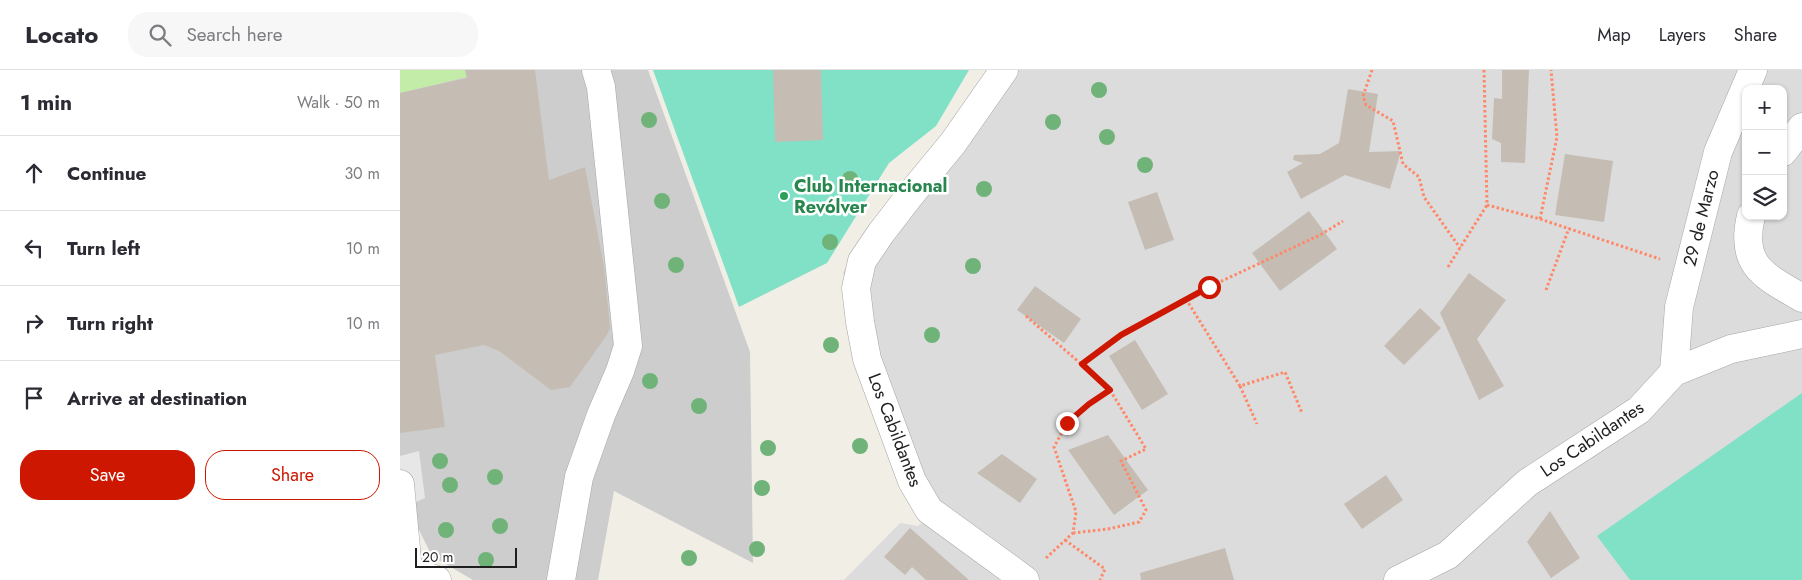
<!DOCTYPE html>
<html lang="en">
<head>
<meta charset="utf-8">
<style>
	body { margin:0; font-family:Jost,sans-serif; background:#f7f7f7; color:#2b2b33 }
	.controls { position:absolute; right:15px; top:15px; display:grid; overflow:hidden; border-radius:10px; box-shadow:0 1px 4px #0004 }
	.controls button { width:45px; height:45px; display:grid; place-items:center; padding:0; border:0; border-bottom:1px solid #e1e1e2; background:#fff; color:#2b2b33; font:25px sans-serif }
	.scale { position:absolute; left:15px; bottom:12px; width:102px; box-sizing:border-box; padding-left:5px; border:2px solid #1f1f1f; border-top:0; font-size:14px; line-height:18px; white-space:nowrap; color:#1f1f1f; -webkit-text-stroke:4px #fff; paint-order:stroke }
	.stop { position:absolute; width:15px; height:15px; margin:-11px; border:4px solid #ce1700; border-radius:50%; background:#fff }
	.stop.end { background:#ce1700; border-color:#fff; box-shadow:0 1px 5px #0008 }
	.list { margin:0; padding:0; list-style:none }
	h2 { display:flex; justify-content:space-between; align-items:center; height:65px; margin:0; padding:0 20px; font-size:21px }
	h2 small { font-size:16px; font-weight:400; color:#7c7c81 }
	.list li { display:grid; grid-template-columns:32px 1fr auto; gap:15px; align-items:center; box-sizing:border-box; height:75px; padding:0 20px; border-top:1px solid #e1e1e2 }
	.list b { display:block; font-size:19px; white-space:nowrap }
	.list em { font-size:16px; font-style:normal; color:#7c7c81 }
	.actions { display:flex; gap:10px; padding:15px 20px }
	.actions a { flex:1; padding:11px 0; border:1px solid #ce1700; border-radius:20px; text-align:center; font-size:18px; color:#ce1700 }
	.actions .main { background:#ce1700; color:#fff }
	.icon { flex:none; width:28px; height:28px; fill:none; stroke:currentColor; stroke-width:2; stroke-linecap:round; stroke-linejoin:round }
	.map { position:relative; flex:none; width:1402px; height:510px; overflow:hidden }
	header { display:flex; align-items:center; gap:30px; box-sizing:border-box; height:70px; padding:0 25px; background:#fff; border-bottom:1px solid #e1e1e2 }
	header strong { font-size:24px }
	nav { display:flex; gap:28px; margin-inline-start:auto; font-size:18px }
	.search { width:350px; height:45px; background:#f7f7f7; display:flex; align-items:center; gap:12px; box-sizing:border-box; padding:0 18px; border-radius:20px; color:#7c7c81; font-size:19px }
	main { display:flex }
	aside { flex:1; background:#fff }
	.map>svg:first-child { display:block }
	.residential { fill:#dddcdc; fill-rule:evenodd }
	.religious { fill:#cdcdcd }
	.grass { fill:#c3eca9 }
	.pitch { fill:#80e1c7 }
	.parking { fill:#e7e7e7 }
	.building { fill:#c5bdb4 }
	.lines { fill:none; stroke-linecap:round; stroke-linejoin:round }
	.minor-casing { stroke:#a6a6a6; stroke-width:29 }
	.path { stroke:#fe8868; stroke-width:3; stroke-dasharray:2.5 2.5; stroke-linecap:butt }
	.minor { stroke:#fff; stroke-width:28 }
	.tree { fill:#70b379 }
	.route { stroke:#ce1700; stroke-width:6 }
	.leisure-dot { fill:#2e9e5b; stroke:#fff; stroke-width:2 }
	.labels { text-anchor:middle; stroke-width:5; stroke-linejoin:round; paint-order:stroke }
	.leisure-label { font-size:18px; font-weight:bold; fill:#27864d; stroke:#fff; text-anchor:start }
	.street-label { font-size:18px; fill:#1f1f1f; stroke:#fff }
</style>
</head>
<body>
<header>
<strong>Locato</strong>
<div class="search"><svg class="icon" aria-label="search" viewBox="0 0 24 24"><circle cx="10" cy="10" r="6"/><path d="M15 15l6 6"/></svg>Search here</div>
<nav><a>Map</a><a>Layers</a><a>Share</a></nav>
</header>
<main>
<aside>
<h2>1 min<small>Walk · 50 m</small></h2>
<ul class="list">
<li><svg class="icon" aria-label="ahead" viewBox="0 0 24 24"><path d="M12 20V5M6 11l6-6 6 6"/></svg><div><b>Continue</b></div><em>30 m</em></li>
<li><svg class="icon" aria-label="left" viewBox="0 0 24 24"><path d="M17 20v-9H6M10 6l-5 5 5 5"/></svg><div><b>Turn left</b></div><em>10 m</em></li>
<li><svg class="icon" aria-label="right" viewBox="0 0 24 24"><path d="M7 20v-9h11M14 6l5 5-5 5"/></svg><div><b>Turn right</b></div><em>10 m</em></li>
<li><svg class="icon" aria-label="arrive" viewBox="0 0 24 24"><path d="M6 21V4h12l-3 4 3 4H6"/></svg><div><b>Arrive at destination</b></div></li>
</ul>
<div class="actions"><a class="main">Save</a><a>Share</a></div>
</aside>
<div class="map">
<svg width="1402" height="510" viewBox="0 0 1402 510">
	<rect width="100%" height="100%" fill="#f0eee5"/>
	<!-- residential -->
	<path class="residential" d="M588,0H1402V510H444L500,453L518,456L525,450L459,288L443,202ZM1346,19H1383V146H1346Z"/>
	<!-- religious -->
	<path class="religious" d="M0,0H248L350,282L353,493L214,421L198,510H73L32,486L16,454L0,450Z"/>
	<!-- grass -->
	<path class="grass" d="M0,0H65L67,7L0,23Z"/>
	<!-- pitch -->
	<g class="pitch">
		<path d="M253,0H569L536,56L489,93L427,193L339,237Z"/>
		<path d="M1402,323V510H1230L1197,466Z"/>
	</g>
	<!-- parking -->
	<path class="parking" d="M19,381L25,428L0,439V386Z"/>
	<!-- building -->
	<g class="building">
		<path d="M65,0H135L149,110L185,97L204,196L210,258L207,265L170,317L151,320L99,281L84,275L35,285L45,357L0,363V23L67,8Z"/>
		<path d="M373,0H421L423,70L375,72Z"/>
		<path d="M1102,0H1129L1125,93L1101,92V73L1092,69L1094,28L1102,29Z"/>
		<path d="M948,19L978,24L969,82L1001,81L990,119L945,105L901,129L887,102L903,93L893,90L894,85L920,84L939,73Z"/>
		<path d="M1165,84L1213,91L1204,152L1155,145Z"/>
		<path d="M757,122L774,170L745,180L728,132Z"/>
		<path d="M909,141L937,179L880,221L852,183Z"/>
		<path d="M1069,203L1106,230L1077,269L1104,316L1079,330L1040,243Z"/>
		<path d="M635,216L681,249L664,273L617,240Z"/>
		<path d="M1020,238L1041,258L1004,295L984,276Z"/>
		<path d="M735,270L768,324L742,340L709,286Z"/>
		<path d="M708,365L748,420L714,445L668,380Z"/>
		<path d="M602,384L637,409L620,433L577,403Z"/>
		<path d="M986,405L1003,430L962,459L944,434Z"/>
		<path d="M1150,441L1180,488L1151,508L1127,472Z"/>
		<path d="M510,458L569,510H526L512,497L505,505L484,487Z"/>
		<path d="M825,478L834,510H741L740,503Z"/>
	</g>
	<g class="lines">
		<defs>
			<g id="minor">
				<path d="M604,0L553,73L511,124L481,163L462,191L456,218L460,252L467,289L512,411L529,440L625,510"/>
				<path d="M1383,82L1402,57"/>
				<path d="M1351,146C1339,196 1365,206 1402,228"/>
				<path d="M1274,302L1279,237L1318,82L1353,0"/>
				<path d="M0,414L8,500"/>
				<path d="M0,500H8L37,510"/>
				<path d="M161,510L179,407L201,345L220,301L228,276L201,17L196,0"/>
				<path d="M998,510L1048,485L1127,413L1239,340L1274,302L1331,279L1402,264"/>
			</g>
		</defs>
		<!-- minor casing -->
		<use href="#minor" class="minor-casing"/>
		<!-- path -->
		<g class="path">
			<path d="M972,0L963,26L966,35L993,51L1003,94L1019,107L1024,127L1060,178"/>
			<path d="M1084,0L1087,135L1140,149L1260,189"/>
			<path d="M1140,149L1157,67L1151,0"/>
			<path d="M1048,197L1087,135"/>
			<path d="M1146,220L1169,158"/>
			<path d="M786,229L840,316L885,302L902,343"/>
			<path d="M626,246L681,294"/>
			<path d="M840,316L857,354"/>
			<path d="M673,463L708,459L739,452L746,440L721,391L746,379L710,320"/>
			<path d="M665,470L705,499L700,510"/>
			<path d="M646,488L673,463L676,442L654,377L667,353L689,334L710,320L681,294L721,265L809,217L920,165L943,151"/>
		</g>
		<!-- minor -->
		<use href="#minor" class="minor"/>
	</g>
	<!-- trees -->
	<g class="tree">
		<circle cx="699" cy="20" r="8"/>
		<circle cx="249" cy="50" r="8"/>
		<circle cx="653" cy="52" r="8"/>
		<circle cx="707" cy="67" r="8"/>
		<circle cx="745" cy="95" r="8"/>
		<circle cx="450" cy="109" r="8"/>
		<circle cx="584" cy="119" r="8"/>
		<circle cx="262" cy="131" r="8"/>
		<circle cx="430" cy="172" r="8"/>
		<circle cx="276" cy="195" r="8"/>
		<circle cx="573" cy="196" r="8"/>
		<circle cx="532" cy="265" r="8"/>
		<circle cx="431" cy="275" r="8"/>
		<circle cx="250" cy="311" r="8"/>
		<circle cx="299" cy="336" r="8"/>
		<circle cx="460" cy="376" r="8"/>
		<circle cx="368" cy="378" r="8"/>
		<circle cx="40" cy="391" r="8"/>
		<circle cx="95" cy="407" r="8"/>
		<circle cx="50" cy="415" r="8"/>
		<circle cx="362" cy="418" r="8"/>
		<circle cx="100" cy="456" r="8"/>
		<circle cx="46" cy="460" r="8"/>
		<circle cx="357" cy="479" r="8"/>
		<circle cx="289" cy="488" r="8"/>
		<circle cx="86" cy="490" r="8"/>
	</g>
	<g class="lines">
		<!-- route -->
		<path class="route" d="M667,353L689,334L710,320L682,294L721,265L809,217"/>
	</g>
	<!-- markers -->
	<circle class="leisure-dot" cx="384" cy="126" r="5"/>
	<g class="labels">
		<!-- leisure labels -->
		<g class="leisure-label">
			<text x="394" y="122">Club Internacional<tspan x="394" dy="21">Revólver</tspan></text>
		</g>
		<!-- street labels -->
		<g class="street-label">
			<text transform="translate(1301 148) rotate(-76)" y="6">29 de Marzo</text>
			<text transform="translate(495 360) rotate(69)" y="6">Los Cabildantes</text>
			<text transform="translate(1192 369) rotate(-34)" y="6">Los Cabildantes</text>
		</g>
	</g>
</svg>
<div class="controls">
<button>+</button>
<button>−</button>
<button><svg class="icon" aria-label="layers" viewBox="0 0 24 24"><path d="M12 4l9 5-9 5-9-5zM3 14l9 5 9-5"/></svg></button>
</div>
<div class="scale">20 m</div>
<div class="stop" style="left:809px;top:217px"></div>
<div class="stop end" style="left:667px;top:353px"></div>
</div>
</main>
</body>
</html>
